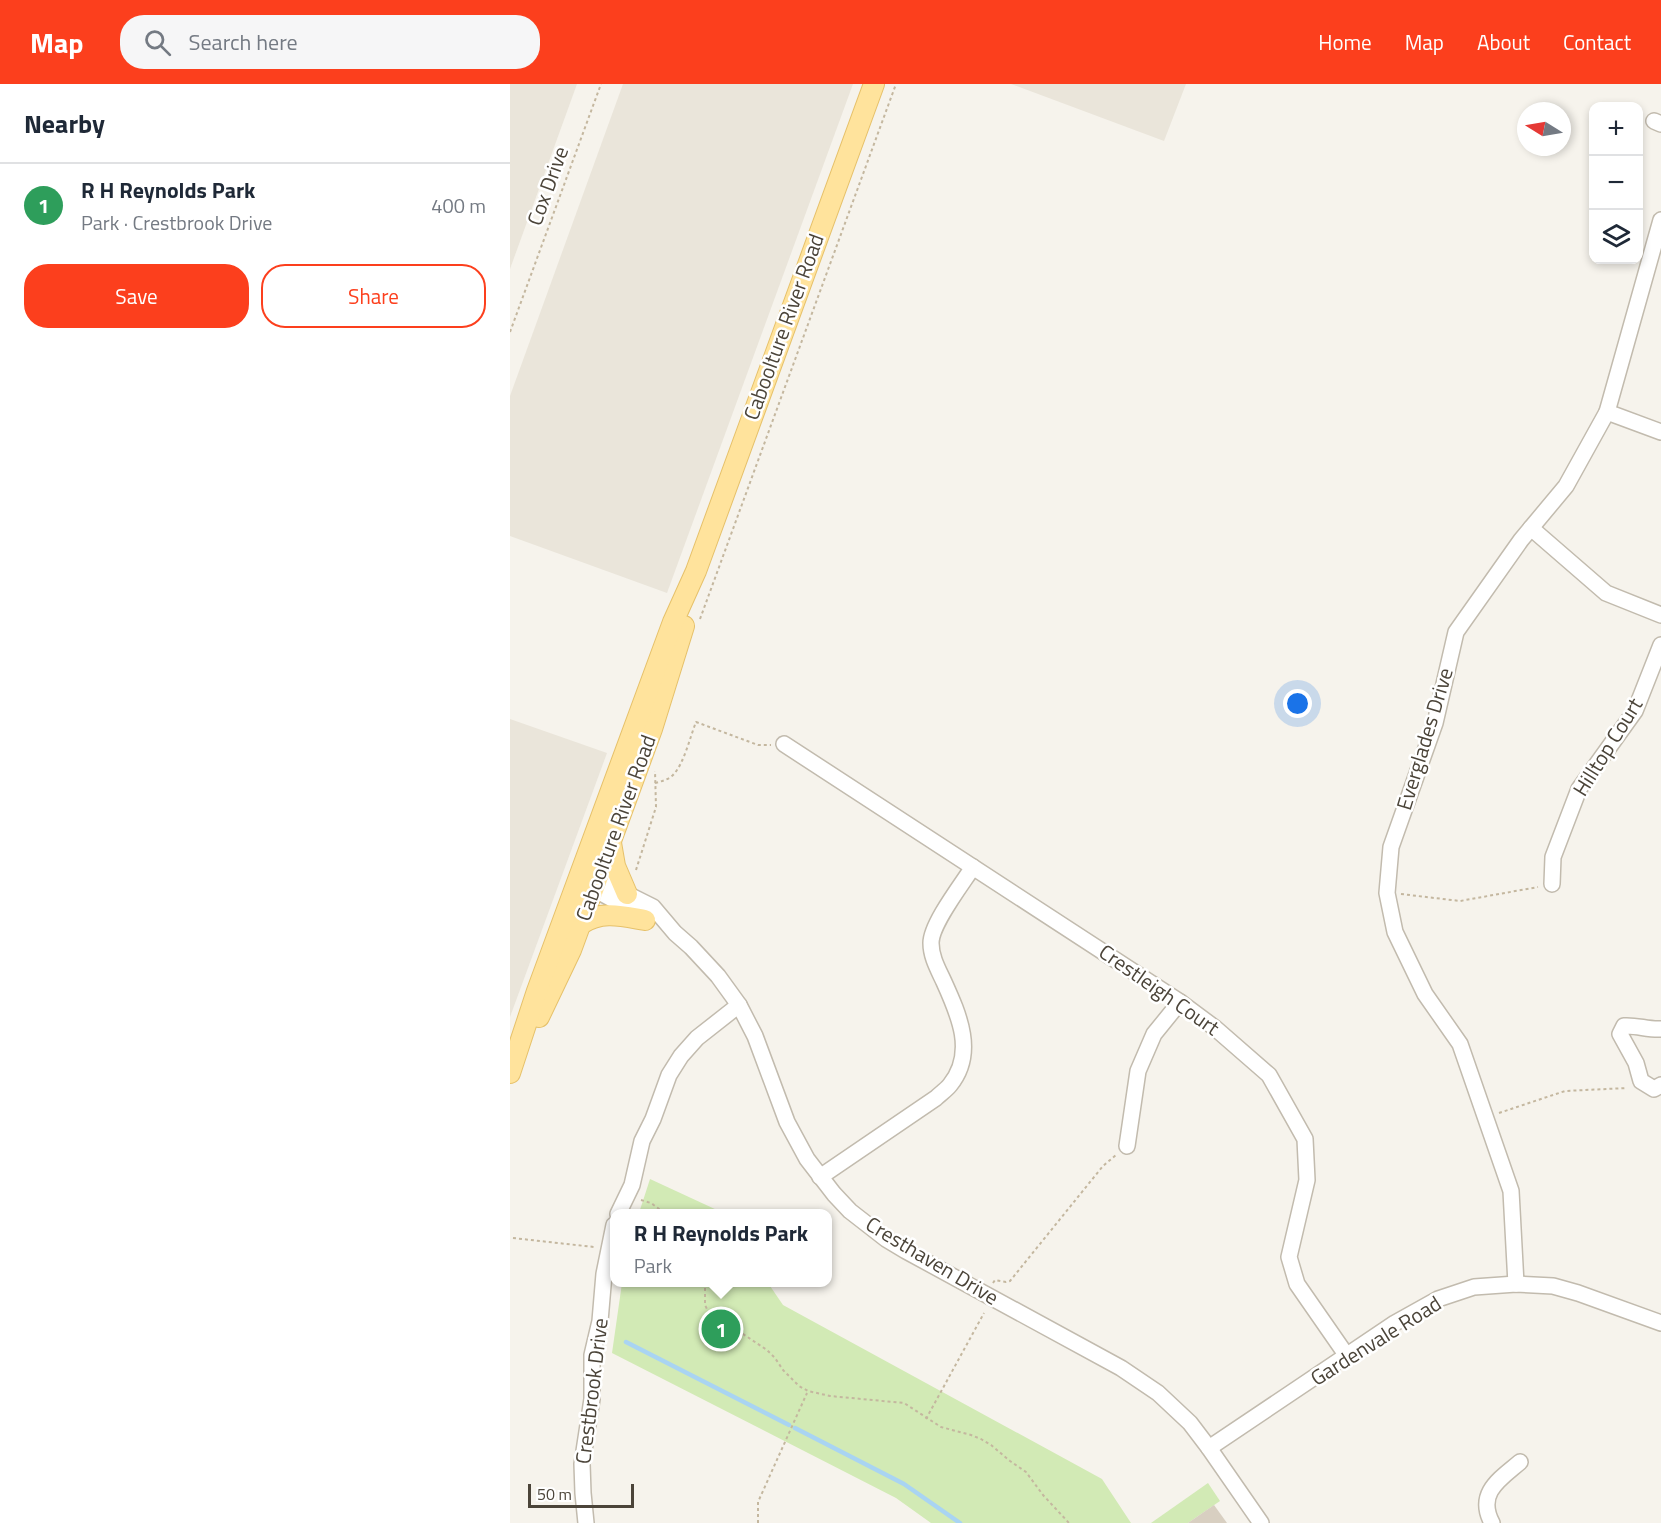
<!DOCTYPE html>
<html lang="en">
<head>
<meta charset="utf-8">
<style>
	body { margin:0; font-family:"Titillium Web",sans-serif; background:#f6f6f7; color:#1f2937 }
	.controls { position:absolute; right:18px; top:18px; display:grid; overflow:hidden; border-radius:12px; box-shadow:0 3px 9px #0003 }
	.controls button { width:54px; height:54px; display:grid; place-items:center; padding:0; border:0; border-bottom:2px solid #e0e1e3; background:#fff; color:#1f2937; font:30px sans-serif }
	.compass { position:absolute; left:1007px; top:18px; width:54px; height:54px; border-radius:50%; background:#fff; box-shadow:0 3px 9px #0003; rotate:281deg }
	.scale { position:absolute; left:18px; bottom:15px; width:106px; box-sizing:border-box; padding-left:6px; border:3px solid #4b4439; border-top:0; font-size:16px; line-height:21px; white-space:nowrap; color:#4b4439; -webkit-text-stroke:4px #fff; paint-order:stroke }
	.you { position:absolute; left:788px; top:620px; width:21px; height:21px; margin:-15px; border:4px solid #fff; border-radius:50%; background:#1a73e8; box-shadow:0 0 0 9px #1a73e833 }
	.badge { display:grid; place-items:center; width:39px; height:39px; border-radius:50%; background:#fc3f1d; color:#fff; font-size:20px; font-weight:700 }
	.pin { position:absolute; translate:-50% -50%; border:3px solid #fff; box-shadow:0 2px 6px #0006 }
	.popup { position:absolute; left:100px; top:1125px; width:222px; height:78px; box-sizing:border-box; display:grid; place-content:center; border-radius:12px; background:#fff; filter:drop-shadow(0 2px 4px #0005); font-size:20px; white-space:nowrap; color:#747a83 }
	.popup b { font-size:22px; color:#1f2937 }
	.popup::after { content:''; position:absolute; left:50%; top:100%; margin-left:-12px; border:12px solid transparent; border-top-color:#fff }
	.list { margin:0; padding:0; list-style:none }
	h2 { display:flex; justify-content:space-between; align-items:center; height:78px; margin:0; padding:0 24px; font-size:26px }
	h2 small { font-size:20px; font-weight:400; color:#747a83 }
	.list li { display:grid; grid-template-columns:39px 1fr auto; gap:18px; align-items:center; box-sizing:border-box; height:84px; padding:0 24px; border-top:2px solid #e0e1e3 }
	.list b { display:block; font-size:22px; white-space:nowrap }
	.list p { margin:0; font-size:20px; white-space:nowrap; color:#747a83 }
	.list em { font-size:20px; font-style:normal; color:#747a83 }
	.actions { display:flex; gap:12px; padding:18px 24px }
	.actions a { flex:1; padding:14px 0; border:2px solid #fc3f1d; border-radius:24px; text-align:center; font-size:21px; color:#fc3f1d }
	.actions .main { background:#fc3f1d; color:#fff }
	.icon { flex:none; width:33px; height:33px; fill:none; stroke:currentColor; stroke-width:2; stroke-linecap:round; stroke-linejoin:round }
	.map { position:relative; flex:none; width:1151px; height:1439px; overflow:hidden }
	header { display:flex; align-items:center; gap:36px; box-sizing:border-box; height:84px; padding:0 30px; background:#fc3f1d; color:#fff }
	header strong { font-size:28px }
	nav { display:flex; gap:33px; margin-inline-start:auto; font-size:21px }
	.search { width:420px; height:54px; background:#f6f6f7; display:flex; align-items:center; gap:15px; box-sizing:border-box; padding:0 21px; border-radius:24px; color:#747a83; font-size:22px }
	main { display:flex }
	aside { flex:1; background:#fff }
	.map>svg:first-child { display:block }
	.residential { fill:#eae5da }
	.green { fill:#d2eab5 }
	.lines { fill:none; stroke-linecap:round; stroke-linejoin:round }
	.stream { stroke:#a9d4f2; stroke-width:4.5 }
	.building { fill:#d8cfc1 }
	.minor-casing { stroke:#c2bbae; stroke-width:18 }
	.major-casing { stroke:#e6c16a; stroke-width:22 }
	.path { stroke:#c4b79f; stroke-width:2; stroke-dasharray:3 3; stroke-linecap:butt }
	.minor { stroke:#fff; stroke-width:15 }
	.major { stroke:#ffe39c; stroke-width:20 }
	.labels { text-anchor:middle; stroke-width:5; stroke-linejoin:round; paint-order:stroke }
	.street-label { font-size:21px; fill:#4b4439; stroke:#fff }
</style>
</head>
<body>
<header>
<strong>Map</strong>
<div class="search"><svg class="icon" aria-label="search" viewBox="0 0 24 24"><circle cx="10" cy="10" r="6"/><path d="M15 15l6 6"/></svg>Search here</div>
<nav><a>Home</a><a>Map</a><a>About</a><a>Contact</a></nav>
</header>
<main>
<aside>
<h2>Nearby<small></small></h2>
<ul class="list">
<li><span class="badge" style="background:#2e9e5b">1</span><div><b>R H Reynolds Park</b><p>Park · Crestbrook Drive</p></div><em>400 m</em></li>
</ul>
<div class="actions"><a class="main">Save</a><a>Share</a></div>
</aside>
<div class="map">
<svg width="1151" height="1439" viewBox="0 0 1151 1439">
	<rect width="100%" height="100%" fill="#f6f3ec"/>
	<!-- residential -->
	<g class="residential">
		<path d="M0,0H67L0,185Z"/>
		<path d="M113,0H343L157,509L0,452V312Z"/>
		<path d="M501,0H676L654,57Z"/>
		<path d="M0,635L97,669L0,933Z"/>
	</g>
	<!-- green -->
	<g class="green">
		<path d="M140,1095L207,1126L210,1129H129Z"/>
		<path d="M112,1199H258L273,1221L592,1395L621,1439H421L386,1414L102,1269Z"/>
		<path d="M698,1399L710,1417L678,1439H641Z"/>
	</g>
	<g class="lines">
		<!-- stream -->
		<g class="stream">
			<path d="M116,1258L279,1341"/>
			<path d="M285,1344L394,1400L450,1439"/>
		</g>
	</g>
	<!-- building -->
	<path class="building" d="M704,1421L717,1439H678Z"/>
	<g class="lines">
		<defs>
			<g id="minor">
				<path d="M1144,37L1151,40"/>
				<path d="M1097,328L1151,348"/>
				<path d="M1021,444L1096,509L1151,531"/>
				<path d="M274,660L670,918L705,944L759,991L795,1055L797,1096L779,1173L787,1200L837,1272"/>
				<path d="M77,790L143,823L165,849L181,863L208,892L229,921L245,952L277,1038L297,1075L324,1110L340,1127L376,1155L396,1167L611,1284L648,1309L680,1339L699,1364L751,1439"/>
				<path d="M1042,800L1043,773L1069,705L1125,627L1151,561"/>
				<path d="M78,802L113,821L132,834"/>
				<path d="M1151,945C1138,946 1127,941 1114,942L1110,950L1126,979L1131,997L1144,1005L1151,1001"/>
				<path d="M617,1062L628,987L644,950L670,918"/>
				<path d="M310,1093L426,1014C430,1010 436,1006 440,1001C466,969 449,931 434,898C428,885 421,873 421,859C421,840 452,800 463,783"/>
				<path d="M108,1130L122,1101L132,1057L143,1035L159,991L171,972L187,954L229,921"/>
				<path d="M1006,1200L1001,1107L950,960L915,910L885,848L877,809L881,763L925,639L946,548L1011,456L1056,402L1097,328L1151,136"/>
				<path d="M699,1364L885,1239L928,1215L964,1203L1006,1200L1043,1202L1068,1209L1151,1239"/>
				<path d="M76,1439L73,1409L72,1380L82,1315V1271L90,1237L94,1190L104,1141"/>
				<path d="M982,1439C966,1409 990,1395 1010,1378"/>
			</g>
			<g id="major">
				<path d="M101,759L105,782L117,810"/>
				<path d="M71,840C92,826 112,832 135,836"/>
				<path d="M29,933L61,866L142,645L174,542"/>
				<path d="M0,989L27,907L163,538L186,487L364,0"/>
			</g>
		</defs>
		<!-- minor casing -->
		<use href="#minor" class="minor-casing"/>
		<!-- major casing -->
		<use href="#major" class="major-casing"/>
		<!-- path -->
		<g class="path">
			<path d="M0,248L91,0"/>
			<path d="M190,535L386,0"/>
			<path d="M145,699C152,697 158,696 163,691C174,680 180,653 186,638L248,661H261"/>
			<path d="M126,786L146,723L145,687"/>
			<path d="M891,810L950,817L1028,803"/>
			<path d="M989,1029L1055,1007L1117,1004"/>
			<path d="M131,1116L141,1119L156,1130"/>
			<path d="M3,1154L84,1163"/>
			<path d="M195,1198V1221L199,1229L209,1237L221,1242L257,1266L265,1274L273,1286L289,1302L298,1307L320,1312L394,1319L431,1343L461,1351L471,1355L481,1361L500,1377L516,1388L533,1411L559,1439"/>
			<path d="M483,1199L485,1196L496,1198L500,1197L593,1082L606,1071"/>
			<path d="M416,1335L474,1229"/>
			<path d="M248,1439V1418L297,1309"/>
		</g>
		<!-- minor -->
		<use href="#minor" class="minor"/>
		<!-- major -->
		<use href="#major" class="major"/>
	</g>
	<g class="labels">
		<!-- street labels -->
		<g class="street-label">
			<text transform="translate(38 102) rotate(-70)" y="7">Cox Drive</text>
			<text transform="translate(274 243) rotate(-70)" y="7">Caboolture River Road</text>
			<text transform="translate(915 655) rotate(-73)" y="7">Everglades Drive</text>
			<text transform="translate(1098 663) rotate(-58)" y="7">Hilltop Court</text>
			<text transform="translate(106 744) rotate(-70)" y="7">Caboolture River Road</text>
			<text transform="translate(649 906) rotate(35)" y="7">Crestleigh Court</text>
			<text transform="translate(422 1177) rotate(31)" y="7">Cresthaven Drive</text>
			<text transform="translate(866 1257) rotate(-32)" y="7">Gardenvale Road</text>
			<text transform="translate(82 1307) rotate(-83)" y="7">Crestbrook Drive</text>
		</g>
	</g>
</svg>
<div class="controls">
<button>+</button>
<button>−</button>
<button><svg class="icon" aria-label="layers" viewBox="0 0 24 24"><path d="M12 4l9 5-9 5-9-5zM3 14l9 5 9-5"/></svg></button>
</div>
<svg class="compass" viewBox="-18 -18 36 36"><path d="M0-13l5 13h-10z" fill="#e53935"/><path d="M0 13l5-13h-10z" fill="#747a83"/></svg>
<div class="scale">50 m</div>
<div class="you"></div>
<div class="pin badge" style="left:211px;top:1245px;background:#2e9e5b">1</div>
<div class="popup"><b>R H Reynolds Park</b>Park</div>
</div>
</main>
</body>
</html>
